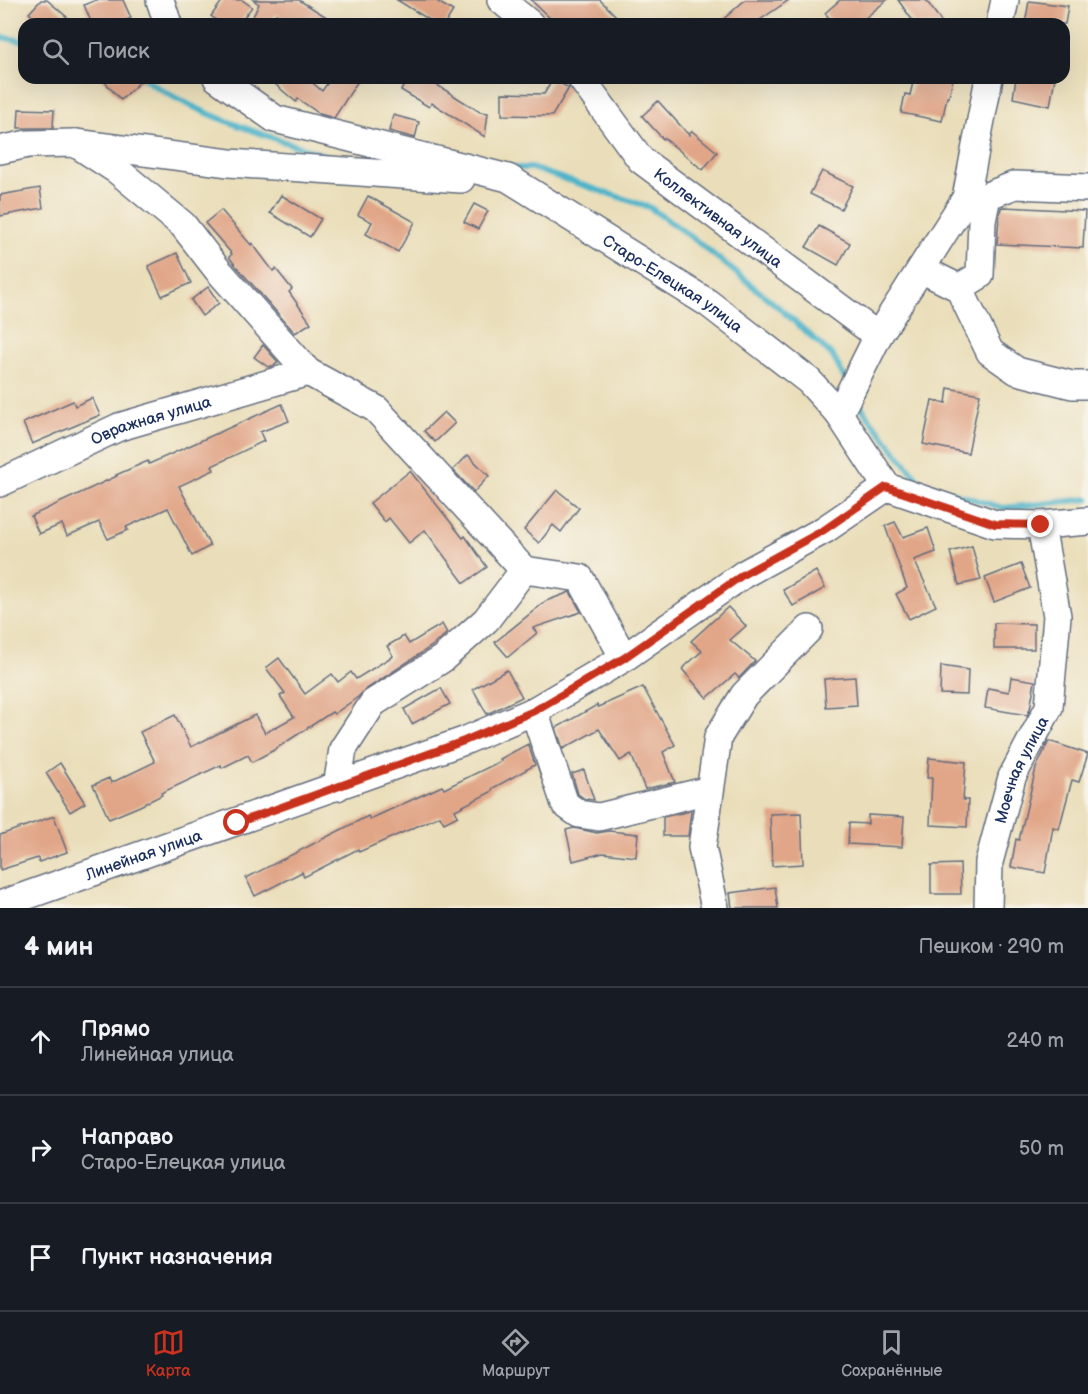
<!DOCTYPE html>
<html lang="ru">
<head>
<meta charset="utf-8">
<style>
	body { margin:0; font-family:"Balsamiq Sans",sans-serif; background:#242831; color:#f1f3f6 }
	.stop { position:absolute; width:18px; height:18px; margin:-14px; border:4px solid #c8321e; border-radius:50%; background:#fff }
	.stop.end { background:#c8321e; border-color:#fff; box-shadow:0 2px 6px #0008 }
	.list { margin:0; padding:0; list-style:none }
	h2 { display:flex; justify-content:space-between; align-items:center; height:78px; margin:0; padding:0 24px; font-size:26px }
	h2 small { font-size:20px; font-weight:400; color:#9ea1a6 }
	.list li { display:grid; grid-template-columns:39px 1fr auto; gap:18px; align-items:center; box-sizing:border-box; height:108px; padding:0 24px; border-top:2px solid #363941 }
	.list b { display:block; font-size:22px; white-space:nowrap }
	.list p { margin:0; font-size:20px; white-space:nowrap; color:#9ea1a6 }
	.list em { font-size:20px; font-style:normal; color:#9ea1a6 }
	.icon { flex:none; width:33px; height:33px; fill:none; stroke:currentColor; stroke-width:2; stroke-linecap:round; stroke-linejoin:round }
	.map { position:relative; flex:none; width:1088px; height:908px; overflow:hidden }
	.search { position:absolute; background:#171b24; box-shadow:0 6px 24px #0002; left:18px; right:18px; top:18px; height:66px; display:flex; align-items:center; gap:15px; box-sizing:border-box; padding:0 21px; border-radius:18px; color:#9ea1a6; font-size:22px }
	.sheet { height:402px; background:#171b24 }
	nav { display:flex; justify-content:space-around; align-items:center; box-sizing:border-box; height:84px; border-top:2px solid #363941; background:#171b24; font-size:16px; color:#9ea1a6 }
	nav a { display:grid; justify-items:center; gap:3px }
	nav .on { color:#c8321e }
	.map>svg:first-child { display:block }
	.lines { fill:none; stroke-linecap:round; stroke-linejoin:round }
	.stream { stroke:#4bb4c9; stroke-width:6 }
	.building { fill:#e1a688 }
	.minor-casing { stroke:#636c7e; stroke-width:30 }
	.minor { stroke:#fff; stroke-width:27 }
	.route { stroke:#c8321e; stroke-width:8 }
	.labels { text-anchor:middle; stroke-width:4.5; stroke-linejoin:round; paint-order:stroke }
	.street-label { font-size:16px; fill:#1b2f5e; stroke:#f7f3e8 }
</style>
</head>
<body>
<div class="map">
<svg width="1088" height="908" viewBox="0 0 1088 908">
	<rect width="100%" height="100%" fill="#f7f3e8"/>
	<filter id="ink" filterUnits="userSpaceOnUse"><feTurbulence type="fractalNoise" baseFrequency=".0167" numOctaves="2"/><feDisplacementMap in="SourceGraphic" scale="12" xChannelSelector="R" yChannelSelector="G"/><feConvolveMatrix kernelMatrix="1 2 1 2 8 2 1 2 1" color-interpolation-filters="sRGB"/></filter>
	<filter id="wash" filterUnits="userSpaceOnUse"><feTurbulence type="fractalNoise" baseFrequency=".008" numOctaves="4" result="noise"/><feDisplacementMap in="SourceGraphic" scale="24" xChannelSelector="R" yChannelSelector="G"/><feGaussianBlur stdDeviation="1.35" result="paint"/><feColorMatrix in="noise" values="0 0 0 0 0 0 0 0 0 0 0 0 0 0 0 0 0 1.4 0 .05"/><feComposite in="paint" operator="in"/></filter>
	<g filter="url(#wash)">
		<rect width="100%" height="100%" fill="#eadeba"/>
		<g class="lines">
			<!-- stream -->
			<g class="stream">
				<path d="M0,37L24,41"/>
				<path d="M143,78C200,118 271,136 335,159"/>
				<path d="M510,168H531L649,207L694,239L776,305L832,355L847,382"/>
				<path d="M855,396L866,414L921,483L1003,508L1088,499"/>
			</g>
		</g>
		<g id="blocks">
			<!-- building -->
			<g class="building">
				<path d="M41,0H47L75,24H41L29,13Z"/>
				<path d="M96,0H123L131,18L118,24H92L84,5Z"/>
				<path d="M223,0H242L252,7L239,24H221L211,16Z"/>
				<path d="M253,0H299L338,24H292L276,14L270,24H263L252,19L259,4Z"/>
				<path d="M397,0H435L453,11L445,24H436Z"/>
				<path d="M531,0H600L624,24H556Z"/>
				<path d="M745,0H789L754,24H718Z"/>
				<path d="M840,0H887L858,24H834L825,13Z"/>
				<path d="M898,0H926L943,24H915Z"/>
				<path d="M1029,1L1068,6L1065,24H1025Z"/>
				<path d="M101,78H144L121,100Z"/>
				<path d="M268,78H307L322,91L331,78H360L334,118L320,114L298,99L296,102Z"/>
				<path d="M409,78H426L480,112L488,113L485,137L432,103L429,107L401,90Z"/>
				<path d="M914,78H953L949,97H947L942,121L901,113L905,94L910,95Z"/>
				<path d="M1016,78H1055L1050,106L1013,98Z"/>
				<path d="M553,79L569,88L552,116L502,115V93L544,94Z"/>
				<path d="M658,101L689,135L692,131L717,152L703,170L664,138L663,139L642,116Z"/>
				<path d="M19,109L54,110L53,128H18Z"/>
				<path d="M393,115L419,122L415,138L389,131Z"/>
				<path d="M822,171L853,186L841,209L810,194Z"/>
				<path d="M40,188L43,208L0,216V195Z"/>
				<path d="M281,195L321,219L310,237L270,213Z"/>
				<path d="M368,196L415,222L398,252L366,234L372,222L358,215Z"/>
				<path d="M474,204L488,211L478,229L464,222Z"/>
				<path d="M1003,207L1085,211L1083,248L997,244L999,217L1001,208Z"/>
				<path d="M221,210L251,245L252,243L273,271L276,269L292,289L289,292L311,323L295,333L236,266L229,257L232,254L205,223Z"/>
				<path d="M819,226L850,243L838,265L806,247Z"/>
				<path d="M177,253L191,283L162,296L148,266Z"/>
				<path d="M208,287L219,303L202,316L191,300Z"/>
				<path d="M263,345L278,362L275,365L268,367L254,357Z"/>
				<path d="M948,388L980,394L968,453L923,444L932,400L946,403Z"/>
				<path d="M92,398L100,415L32,444L23,423L73,401L75,406Z"/>
				<path d="M282,404L289,421L260,432L264,441L212,466L214,470L179,486L210,546L192,556L168,508L126,527L128,530L108,539L99,522L67,536L62,524L39,534L31,516L117,476L116,475L148,461L149,464Z"/>
				<path d="M444,412L455,423L435,442L424,431Z"/>
				<path d="M468,455L489,476L474,492L453,470Z"/>
				<path d="M410,471L463,538L465,536L487,567L464,583L425,530L409,543L389,518L385,522L370,503Z"/>
				<path d="M557,490L579,508L561,532L553,525L539,543L524,530Z"/>
				<path d="M895,522L903,537L928,528L936,552L914,560L936,606L909,619L896,594L907,588L885,526Z"/>
				<path d="M972,546L981,580L959,585L950,552Z"/>
				<path d="M1021,564L1030,588L994,602L985,578Z"/>
				<path d="M816,571L825,588L793,606L783,590Z"/>
				<path d="M570,592L581,612L533,628L537,633L508,657L495,642L546,601Z"/>
				<path d="M728,607L746,626L730,640L755,661L739,678L735,674L707,698L682,669L702,651L691,641Z"/>
				<path d="M994,623L1034,624V649H994Z"/>
				<path d="M442,624L447,633L432,646L365,690L358,697L334,714L332,712L274,750L252,762L248,755L222,768L221,765L161,793L162,795L140,806L109,819L93,785L109,778L111,783L155,762L140,732L175,715L191,747L255,715L265,733L294,717L280,696L285,693L266,668L279,658L305,694L332,674L338,682L351,672L356,679L393,656L387,646L404,636L409,644Z"/>
				<path d="M941,666L968,670L967,695L940,694Z"/>
				<path d="M507,670L522,697L487,714L473,689Z"/>
				<path d="M855,677L857,705L826,707L824,679Z"/>
				<path d="M1011,677L1035,681L1030,709L1027,715L985,708L988,688L1009,692Z"/>
				<path d="M643,687L675,745L663,752L675,782L645,789L631,754L620,761L599,729L563,749L556,728L597,705L598,707Z"/>
				<path d="M441,688L450,704L412,724L404,709Z"/>
				<path d="M1049,741L1088,754L1079,782L1072,780L1059,829L1053,827L1045,873L1011,867L1016,839L1019,840L1036,768Z"/>
				<path d="M528,744L535,765L493,788L491,792L455,810L458,816L444,823L440,816L359,852L358,849L304,877L302,872L255,896L246,878L368,816L370,819L442,786L444,789L501,761L500,759Z"/>
				<path d="M929,758L966,762L963,800H968L967,827L930,825L932,778H927Z"/>
				<path d="M60,763L85,803L70,812L46,773Z"/>
				<path d="M584,770L594,800L585,799L578,794L572,774Z"/>
				<path d="M691,811L688,836H663V817Z"/>
				<path d="M801,813L803,864L772,866L770,814Z"/>
				<path d="M868,815L904,817L902,847L848,844L849,823L868,824Z"/>
				<path d="M54,816L67,852L39,862L38,858L0,870V835Z"/>
				<path d="M574,828L597,833L609,831L638,834L636,857L603,853L573,861L566,830Z"/>
				<path d="M960,864L961,894H931V865Z"/>
				<path d="M775,887L778,908H732L730,893Z"/>
			</g>
		</g>
	</g>
	<g filter="url(#ink)">
		<use href="#blocks" fill-opacity="0" stroke="#636c7e" stroke-width="1.5"/>
		<g class="lines">
			<defs>
				<g id="minor">
					<path d="M160,0L168,24"/>
					<path d="M501,0L530,24"/>
					<path d="M1000,24L1005,0"/>
					<path id="s1" d="M217,78L275,119L508,178L708,303L809,381L839,414L887,487L995,524L1041,525L1088,521"/>
					<path id="s2" d="M581,78L641,160L878,336"/>
					<path d="M75,143L118,171L183,225L217,269L308,372L376,409L524,570L580,578L624,658"/>
					<path d="M0,150L28,144L75,143L229,163L461,179"/>
					<path d="M921,269L959,288L990,352L1017,371L1072,385H1088"/>
					<path d="M959,288L980,275L982,221L987,196L1015,185L1088,188"/>
					<path d="M839,414L878,336L966,198L989,78"/>
					<path id="s3" d="M0,483L119,427L308,372"/>
					<path d="M534,711L565,804L579,814L599,817L709,790"/>
					<path d="M337,787L343,749L373,703L442,659L486,620L524,570"/>
					<path id="s4" d="M0,905L464,741L534,711L624,658L744,574L824,530L887,487"/>
					<path d="M715,908L702,847L718,737L744,695L809,629"/>
					<path id="s5" d="M988,908L989,862L1012,777L1049,707L1057,616L1041,525"/>
				</g>
			</defs>
			<!-- minor casing -->
			<use href="#minor" class="minor-casing"/>
			<!-- minor -->
			<use href="#minor" class="minor"/>
		</g>
	</g>
	<g class="lines" filter="url(#ink)">
		<!-- route -->
		<path class="route" d="M237,823L464,741L534,711L624,658L744,574L824,530L886,487L995,524L1041,525"/>
	</g>
	<g class="labels">
		<!-- street labels -->
		<g class="street-label">
			<text dy="6" stroke="none"><textPath href="#s2" startOffset="198">Коллективная улица</textPath></text>
			<text dy="6" stroke="none"><textPath href="#s1" startOffset="507">Старо-Елецкая улица</textPath></text>
			<text dy="6" stroke="none"><textPath href="#s3" startOffset="164">Овражная улица</textPath></text>
			<text dy="6" stroke="none"><textPath href="#s5" startOffset="144">Моечная улица</textPath></text>
			<text dy="6" stroke="none"><textPath href="#s4" startOffset="152">Линейная улица</textPath></text>
		</g>
	</g>
</svg>
<div class="stop" style="left:237px;top:823px"></div>
<div class="stop end" style="left:1041px;top:525px"></div>
<div class="search"><svg class="icon" aria-label="search" viewBox="0 0 24 24"><circle cx="10" cy="10" r="6"/><path d="M15 15l6 6"/></svg>Поиск</div>
</div>
<section class="sheet">
<h2>4 мин<small>Пешком · 290 m</small></h2>
<ul class="list">
<li><svg class="icon" aria-label="ahead" viewBox="0 0 24 24"><path d="M12 20V5M6 11l6-6 6 6"/></svg><div><b>Прямо</b><p>Линейная улица</p></div><em>240 m</em></li>
<li><svg class="icon" aria-label="right" viewBox="0 0 24 24"><path d="M7 20v-9h11M14 6l5 5-5 5"/></svg><div><b>Направо</b><p>Старо-Елецкая улица</p></div><em>50 m</em></li>
<li><svg class="icon" aria-label="arrive" viewBox="0 0 24 24"><path d="M6 21V4h12l-3 4 3 4H6"/></svg><div><b>Пункт назначения</b></div></li>
</ul>
</section>
<nav>
<a class="on"><svg class="icon" aria-label="map" viewBox="0 0 24 24"><path d="M3 6l6-2 6 2 6-2v14l-6 2-6-2-6 2zM9 4v14M15 6v14"/></svg>Карта</a>
<a><svg class="icon" aria-label="directions" viewBox="0 0 24 24"><path d="M12 3l9 9-9 9-9-9zM9 14v-3h6M13 9l2 2-2 2"/></svg>Маршрут</a>
<a><svg class="icon" aria-label="saved" viewBox="0 0 24 24"><path d="M7 4h10v16l-5-4-5 4z"/></svg>Сохранённые</a>
</nav>
</body>
</html>
